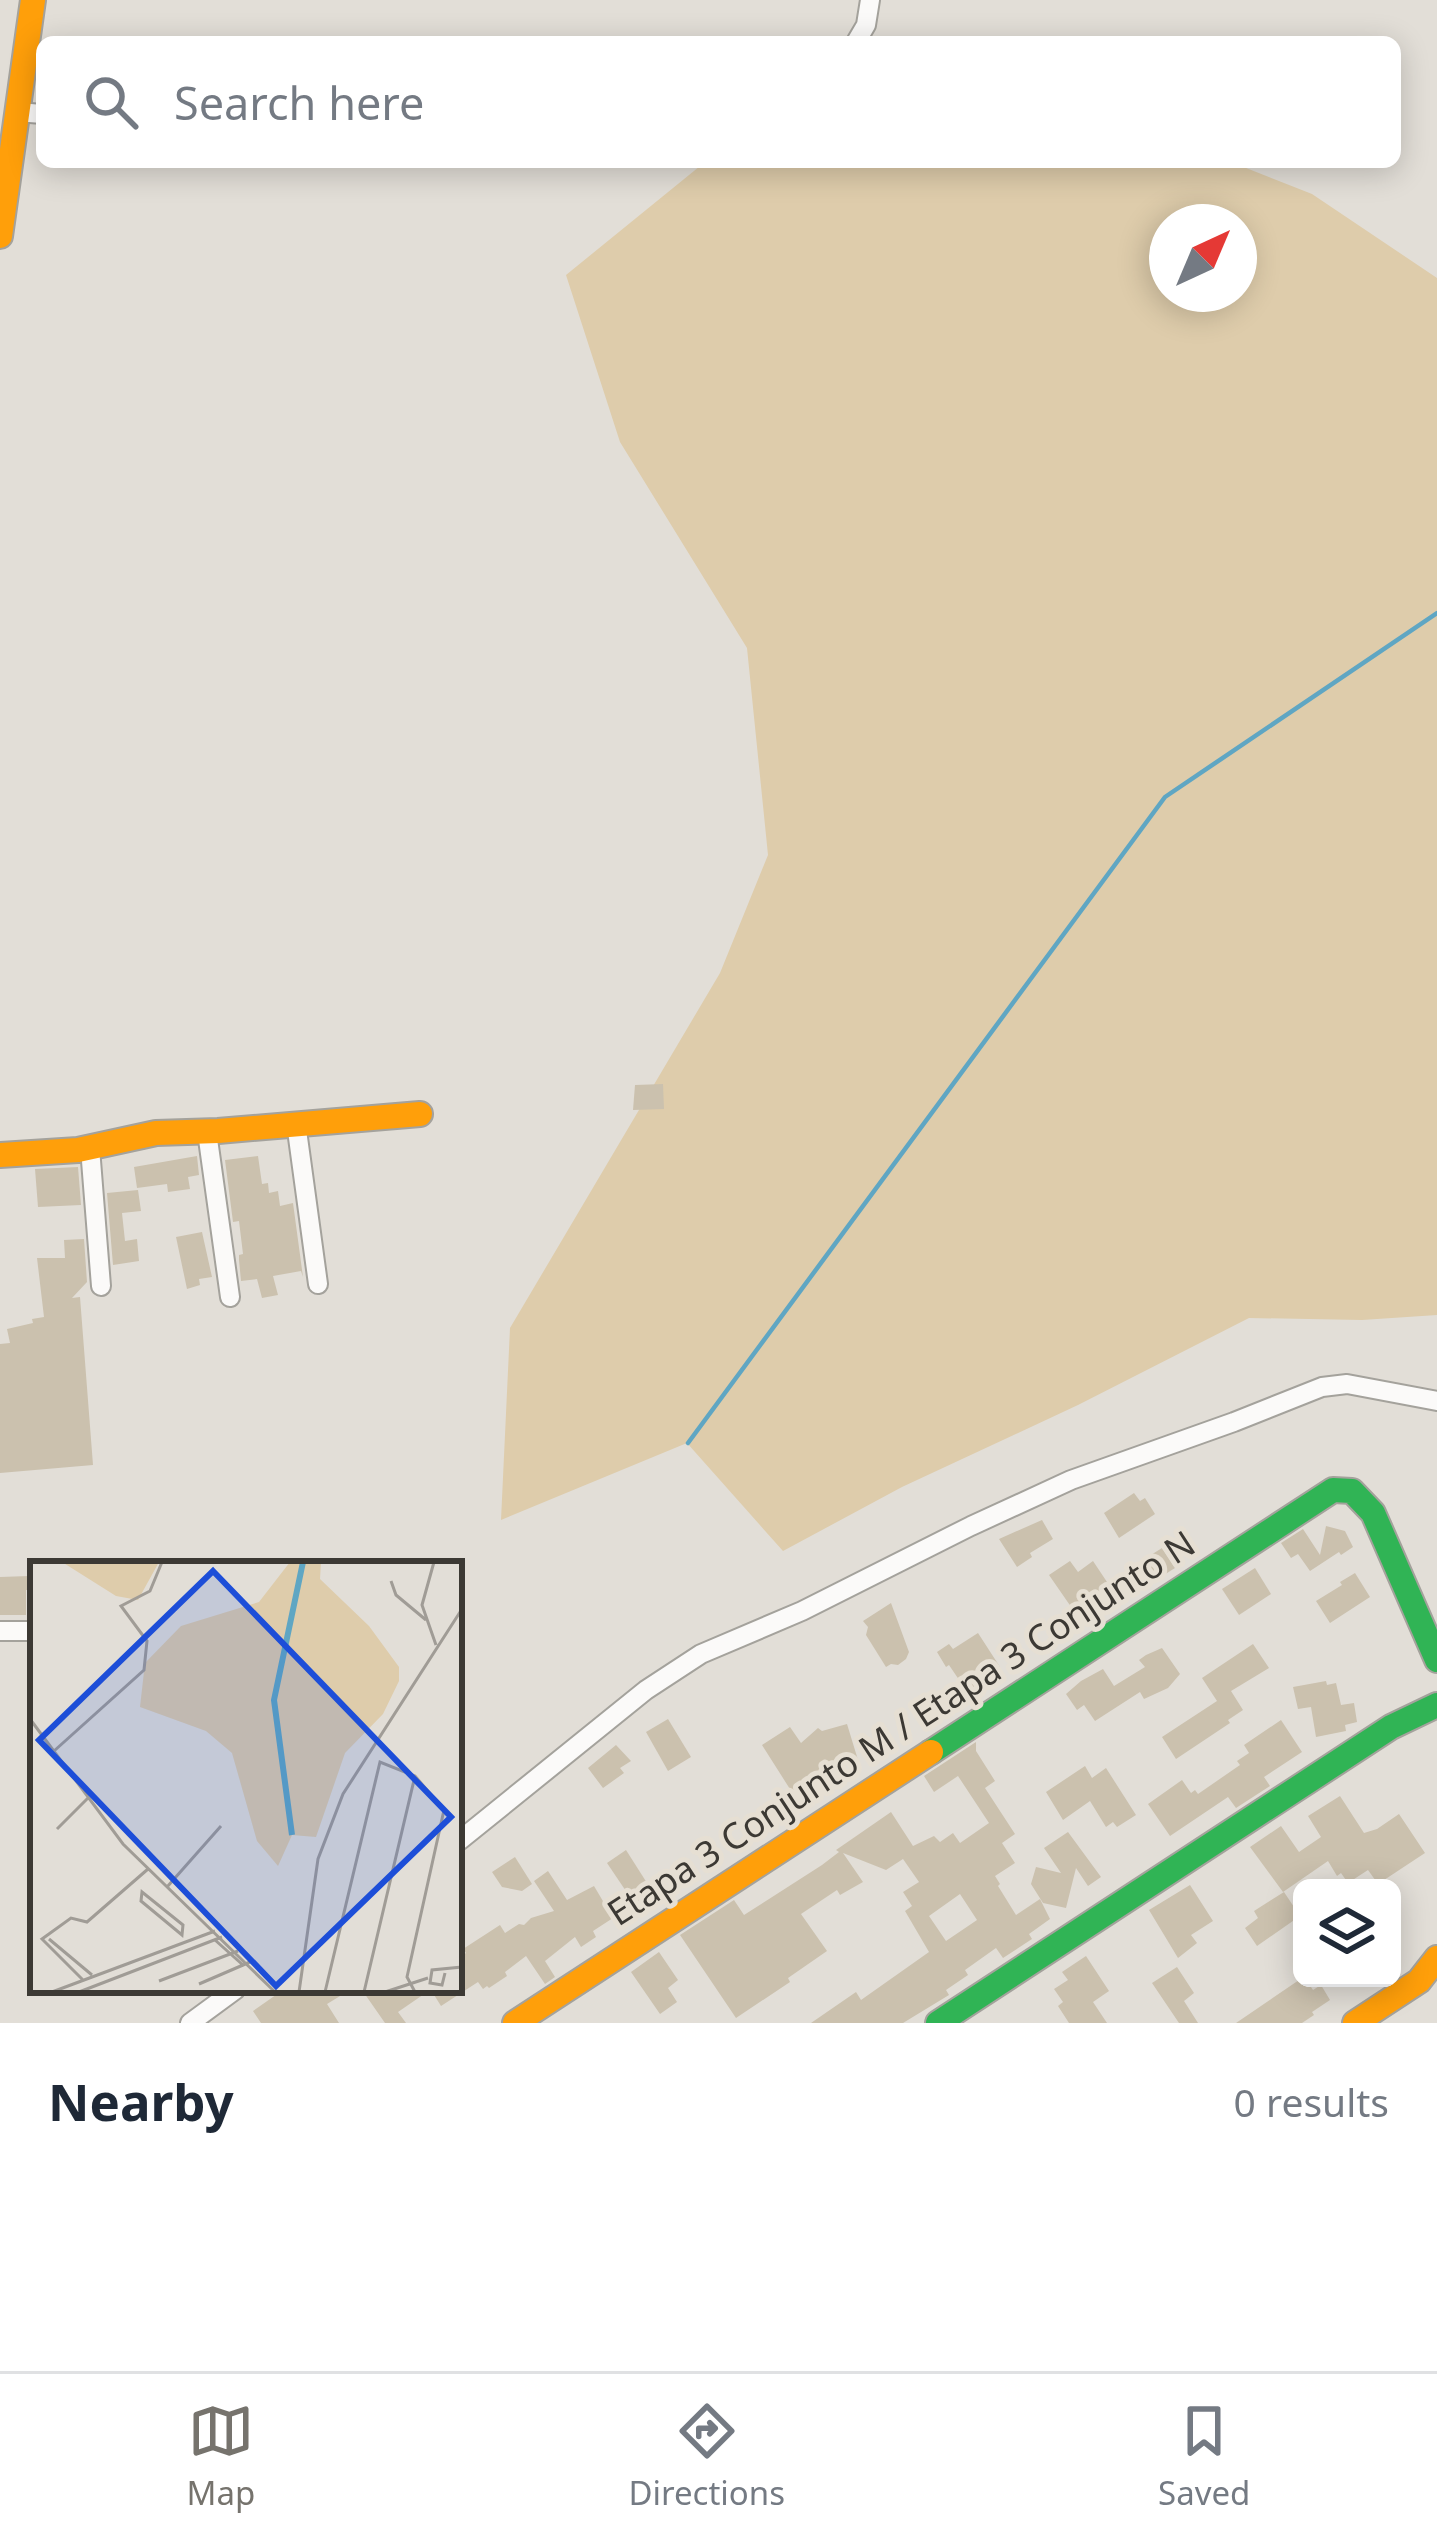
<!DOCTYPE html>
<html lang="en">
<head>
<meta charset="utf-8">
<style>
	body { margin:0; font-family:"Noto Sans",sans-serif; background:#f6f6f7; color:#1f2937 }
	.controls { position:absolute; right:36px; bottom:36px; display:grid; overflow:hidden; border-radius:18px; box-shadow:0 6px 30px #0003 }
	.controls button { width:108px; height:108px; display:grid; place-items:center; padding:0; border:0; border-bottom:3px solid #e0e1e3; background:#fff; color:#1f2937; font:60px sans-serif }
	.compass { position:absolute; left:1149px; top:204px; width:108px; height:108px; border-radius:50%; background:#fff; box-shadow:0 6px 30px #0003; rotate:44deg }
	.list { margin:0; padding:0; list-style:none }
	h2 { display:flex; justify-content:space-between; align-items:center; height:156px; margin:0; padding:0 48px; font-size:51px }
	h2 small { font-size:39px; font-weight:400; color:#747a83 }
	.icon { flex:none; width:66px; height:66px; fill:none; stroke:currentColor; stroke-width:2; stroke-linecap:round; stroke-linejoin:round }
	.map { position:relative; flex:none; width:1437px; height:2023px; overflow:hidden }
	.search { position:absolute; background:#fff; box-shadow:0 6px 30px #0003; left:36px; right:36px; top:36px; height:132px; display:flex; align-items:center; gap:30px; box-sizing:border-box; padding:0 42px; border-radius:18px; color:#747a83; font-size:45px }
	.sheet { height:348px; background:#fff }
	nav { display:flex; justify-content:space-around; align-items:center; box-sizing:border-box; height:168px; border-top:3px solid #e0e1e3; background:#fff; font-size:33px; color:#747a83 }
	nav a { display:grid; justify-items:center; gap:6px }
	nav .on { color:#76736d }
	.map>svg:first-child { display:block }
	.green { fill:#deccab; fill-rule:evenodd }
	.lines { fill:none; stroke-linecap:round; stroke-linejoin:round }
	.stream { stroke:#5fa6c3; stroke-width:4.5 }
	.building { fill:#cbc1ae; fill-rule:evenodd }
	.street-casing { stroke:#a4a29c; stroke-width:22 }
	.fast-casing { stroke:#a4a29c; stroke-width:28 }
	.slow-casing { stroke:#a4a29c; stroke-width:28 }
	.street { stroke:#fbfaf9; stroke-width:18 }
	.fast { stroke:#30b455; stroke-width:24 }
	.slow { stroke:#ff9f0a; stroke-width:24 }
	.labels { text-anchor:middle; stroke-width:10; stroke-linejoin:round; paint-order:stroke }
	.street-label { font-size:36px; fill:#3c3934; stroke:#e6dfd3 }
	.inset-river { fill:none; stroke:#5fa6c3; stroke-width:6 }
	.inset-road { fill:none; stroke:#a09c96; stroke-width:3 }
	.view { fill:#1d4ed8; fill-opacity:0.15; stroke:#1d4ed8; stroke-width:6 }
	.inset-edge { fill:none; stroke:#3c3934; stroke-width:6 }
</style>
</head>
<body>
<div class="map">
<svg width="1437" height="2023" viewBox="0 0 1437 2023">
	<rect width="100%" height="100%" fill="#e2ded7"/>
	<!-- green -->
	<path class="green" d="M705,162H1231L1312,194L1437,278V1315L1362,1320L1249,1318L1078,1405L902,1487L783,1551L687,1443L501,1520L510,1328L720,973L768,855L747,648L620,442L566,275ZM1167,222H1239V294H1167Z"/>
	<g class="lines">
		<!-- stream -->
		<path class="stream" d="M688,1443L1165,797L1437,613"/>
	</g>
	<!-- building -->
	<g class="building">
		<path d="M663,1084L664,1109L633,1110L635,1085Z"/>
		<path d="M197,1156L199,1175L188,1177L190,1189L168,1192L167,1184L137,1188L134,1167Z"/>
		<path d="M258,1156L262,1184L268,1183L269,1193L278,1191L280,1206L293,1203L303,1277L301,1271L273,1276L278,1295L262,1298L257,1279L241,1281L239,1260V1255L243,1254L239,1221L233,1222L225,1160Z"/>
		<path d="M78,1167L81,1205L38,1207L35,1169Z"/>
		<path d="M138,1190L141,1211L122,1213L125,1241L137,1239L139,1261L113,1265L107,1193Z"/>
		<path d="M202,1232L212,1277L199,1279L200,1285L187,1289L176,1237Z"/>
		<path d="M84,1239L87,1282L72,1298L80,1297L93,1465L0,1473V1344L10,1343L7,1329L33,1323L32,1319L44,1317L37,1258H65L64,1240Z"/>
		<path d="M1134,1493L1140,1501L1145,1498L1155,1514L1119,1538L1104,1513Z"/>
		<path d="M1042,1520L1053,1539L1030,1553L1032,1557L1017,1567L999,1539Z"/>
		<path d="M1326,1526L1345,1531L1353,1547L1341,1555L1339,1552L1310,1571L1298,1554L1291,1558L1281,1543L1303,1529L1320,1555Z"/>
		<path d="M1162,1548L1175,1568L1148,1585L1135,1565Z"/>
		<path d="M1070,1561L1078,1572L1093,1561L1111,1588L1105,1593L1109,1600L1097,1608L1094,1602L1076,1614L1049,1575Z"/>
		<path d="M1255,1568L1271,1594L1239,1615L1222,1589Z"/>
		<path d="M1355,1573L1370,1597L1330,1623L1316,1601L1342,1585L1340,1582Z"/>
		<path d="M29,1576L30,1590H26V1615H0V1577Z"/>
		<path d="M891,1603L909,1652L906,1659L898,1665L891,1664L886,1667L866,1635L868,1627L863,1621Z"/>
		<path d="M978,1633L1000,1667L986,1676L990,1682L985,1685L987,1689L972,1699L949,1665L946,1667L937,1652L949,1644L953,1649Z"/>
		<path d="M1253,1644L1269,1668L1231,1691L1243,1710L1228,1720L1230,1723L1176,1759L1162,1737L1217,1701L1202,1678Z"/>
		<path d="M1162,1648L1180,1674L1168,1688L1144,1699L1140,1692L1095,1721L1084,1705L1077,1710L1066,1694L1081,1681L1103,1669L1114,1686L1145,1667L1139,1660L1146,1655Z"/>
		<path d="M1326,1681L1327,1685L1336,1683L1341,1705L1354,1703L1357,1722L1345,1725L1346,1731L1316,1737L1311,1707L1298,1709L1293,1687Z"/>
		<path d="M668,1719L691,1757L668,1771L646,1732Z"/>
		<path d="M1281,1720L1302,1752L1264,1777L1270,1786L1236,1808L1228,1797L1170,1836L1148,1804L1182,1780L1191,1793L1195,1790L1198,1794L1240,1765L1237,1761L1249,1753L1244,1745Z"/>
		<path d="M847,1724L858,1760L819,1771L831,1789L802,1808L762,1745L790,1727L801,1743L818,1728L822,1731Z"/>
		<path d="M976,1742V1751L995,1781L985,1788L1015,1834L1002,1843L1015,1863L995,1876L1000,1884L998,1886L1016,1915L1040,1899L1050,1919L1029,1934L1032,1939L1003,1958L996,1948L965,1970L968,1975L946,1990L949,1995L903,2023H811L856,1992L861,2000L929,1952L905,1911L912,1906L903,1892L919,1882L903,1859L886,1870L843,1853L863,1882L840,1895L837,1890L801,1914L827,1951L788,1978L790,1982L736,2018L680,1935L734,1900L744,1915L822,1865L839,1852L836,1850L891,1812L913,1846L934,1836L940,1842L953,1833L960,1843L989,1823L958,1776L934,1792L924,1776ZM960,1894L977,1920L946,1941L929,1916Z"/>
		<path d="M616,1745L631,1761L620,1768L624,1773L603,1788L588,1768Z"/>
		<path d="M1085,1766L1092,1778L1106,1768L1136,1815L1117,1827L1113,1822L1106,1827L1090,1801L1063,1820L1046,1792Z"/>
		<path d="M1340,1796L1364,1833L1377,1829L1399,1814L1425,1853L1378,1884L1368,1870L1348,1883L1341,1873L1337,1876L1328,1861L1283,1892L1250,1847L1281,1826L1299,1852L1321,1837L1308,1816Z"/>
		<path d="M1068,1832L1101,1877L1088,1886L1076,1868L1066,1908L1043,1903L1031,1884L1036,1867L1061,1873L1044,1848Z"/>
		<path d="M626,1850L654,1894L636,1906L607,1863Z"/>
		<path d="M515,1857L532,1884L522,1891L502,1887L492,1872Z"/>
		<path d="M548,1871L567,1900L594,1886L613,1918L593,1931L596,1937L581,1947L575,1937L545,1961L555,1977L545,1984L526,1956L505,1972L507,1976L489,1988L487,1986L483,1989L478,1982L441,2006L431,1990H459V1958L466,1953L463,1949L500,1925L505,1933L519,1924L524,1925L531,1918L554,1911L534,1881Z"/>
		<path d="M1190,1885L1213,1921L1191,1935L1197,1943L1178,1958L1149,1910Z"/>
		<path d="M1284,1892L1300,1916L1257,1946L1245,1928L1258,1918L1254,1911Z"/>
		<path d="M659,1952L678,1980L668,1988L677,2002L660,2014L631,1972Z"/>
		<path d="M1086,1956L1109,1991L1093,2002L1107,2023H1069L1058,2006L1063,2002L1054,1989L1068,1980L1062,1972Z"/>
		<path d="M1177,1967L1194,1993L1184,2001L1198,2023H1179L1152,1983Z"/>
		<path d="M1302,1978H1305L1313,1990L1321,1985L1330,2000L1312,2012L1314,2015L1302,2023H1236Z"/>
		<path d="M283,1990H350L327,2004L339,2023H261L253,2011Z"/>
		<path d="M362,1990H430L398,2012L406,2023H385Z"/>
	</g>
	<g class="lines">
		<defs>
			<g id="street">
				<path d="M856,42L866,25L870,0"/>
				<path d="M18,112L42,114"/>
				<path d="M296,1123L318,1284"/>
				<path d="M207,1132L230,1297"/>
				<path d="M90,1148L101,1286"/>
				<path d="M0,1631H33"/>
				<path d="M459,1841L646,1690L701,1654L802,1611L971,1526L1071,1480L1234,1422L1322,1387L1347,1384L1437,1401"/>
				<path d="M190,2023L235,1990"/>
			</g>
			<g id="fast">
				<path d="M931,1752L1333,1490L1352,1491L1373,1513L1437,1660"/>
				<path d="M938,2023L1391,1727L1437,1705"/>
			</g>
			<g id="slow">
				<path d="M0,236L33,0"/>
				<path d="M0,1155L78,1150L156,1133L218,1131L420,1114"/>
				<path d="M515,2023L931,1752"/>
				<path d="M1355,2023L1419,1981L1437,1958"/>
			</g>
		</defs>
		<!-- street casing -->
		<use href="#street" class="street-casing"/>
		<!-- fast casing -->
		<use href="#fast" class="fast-casing"/>
		<!-- slow casing -->
		<use href="#slow" class="slow-casing"/>
		<!-- street -->
		<use href="#street" class="street"/>
		<!-- fast -->
		<use href="#fast" class="fast"/>
		<!-- slow -->
		<use href="#slow" class="slow"/>
	</g>
	<g class="labels">
		<!-- street labels -->
		<g class="street-label">
			<text transform="translate(901 1728) rotate(-33)" y="13">Etapa 3 Conjunto M / Etapa 3 Conjunto N</text>
		</g>
	</g>
	<!-- overview -->
	<g transform="translate(30 1561)">
		<rect width="432" height="432" fill="#e2ded7"/>
		<path d="M32,1H129L108,39L86,35ZM260,1H291L290,18L339,65L369,106V120L353,153L315,192L286,276L262,274L248,305L227,280L202,192L176,170L110,146L115,102L151,65L229,41Z" fill="#deccab"/>
		<path class="inset-river" d="M262,274L244,139L273,1"/>
		<path class="inset-road" d="M404,1L392,44L406,84M361,20L366,34L396,59M0,158L93,283L245,431M24,190L114,109L117,80L91,45L120,30L132,1M27,268L58,237M137,326L191,265M112,331L153,364L152,374L111,340ZM19,378L62,414M185,379L214,405M415,412L412,424L400,422L402,409L432,406M53,419L12,378L41,357L57,361L118,308M129,420L208,390M169,423L220,401M22,431L185,370M49,431L192,376M269,431L288,298L313,233L432,48M295,431L350,201L385,215L414,249L377,416L385,431M334,431L385,215M355,431L398,417"/>
		<path class="view" d="M183,10L421,256L246,425L9,179Z"/>
		<rect width="432" height="432" class="inset-edge"/>
	</g>
</svg>
<div class="controls">
<button><svg class="icon" aria-label="layers" viewBox="0 0 24 24"><path d="M12 4l9 5-9 5-9-5zM3 14l9 5 9-5"/></svg></button>
</div>
<svg class="compass" viewBox="-18 -18 36 36"><path d="M0-13l5 13h-10z" fill="#e53935"/><path d="M0 13l5-13h-10z" fill="#747a83"/></svg>
<div class="search"><svg class="icon" aria-label="search" viewBox="0 0 24 24"><circle cx="10" cy="10" r="6"/><path d="M15 15l6 6"/></svg>Search here</div>
</div>
<section class="sheet">
<h2>Nearby<small>0 results</small></h2>
<ul class="list">
</ul>
</section>
<nav>
<a class="on"><svg class="icon" aria-label="map" viewBox="0 0 24 24"><path d="M3 6l6-2 6 2 6-2v14l-6 2-6-2-6 2zM9 4v14M15 6v14"/></svg>Map</a>
<a><svg class="icon" aria-label="directions" viewBox="0 0 24 24"><path d="M12 3l9 9-9 9-9-9zM9 14v-3h6M13 9l2 2-2 2"/></svg>Directions</a>
<a><svg class="icon" aria-label="saved" viewBox="0 0 24 24"><path d="M7 4h10v16l-5-4-5 4z"/></svg>Saved</a>
</nav>
</body>
</html>
